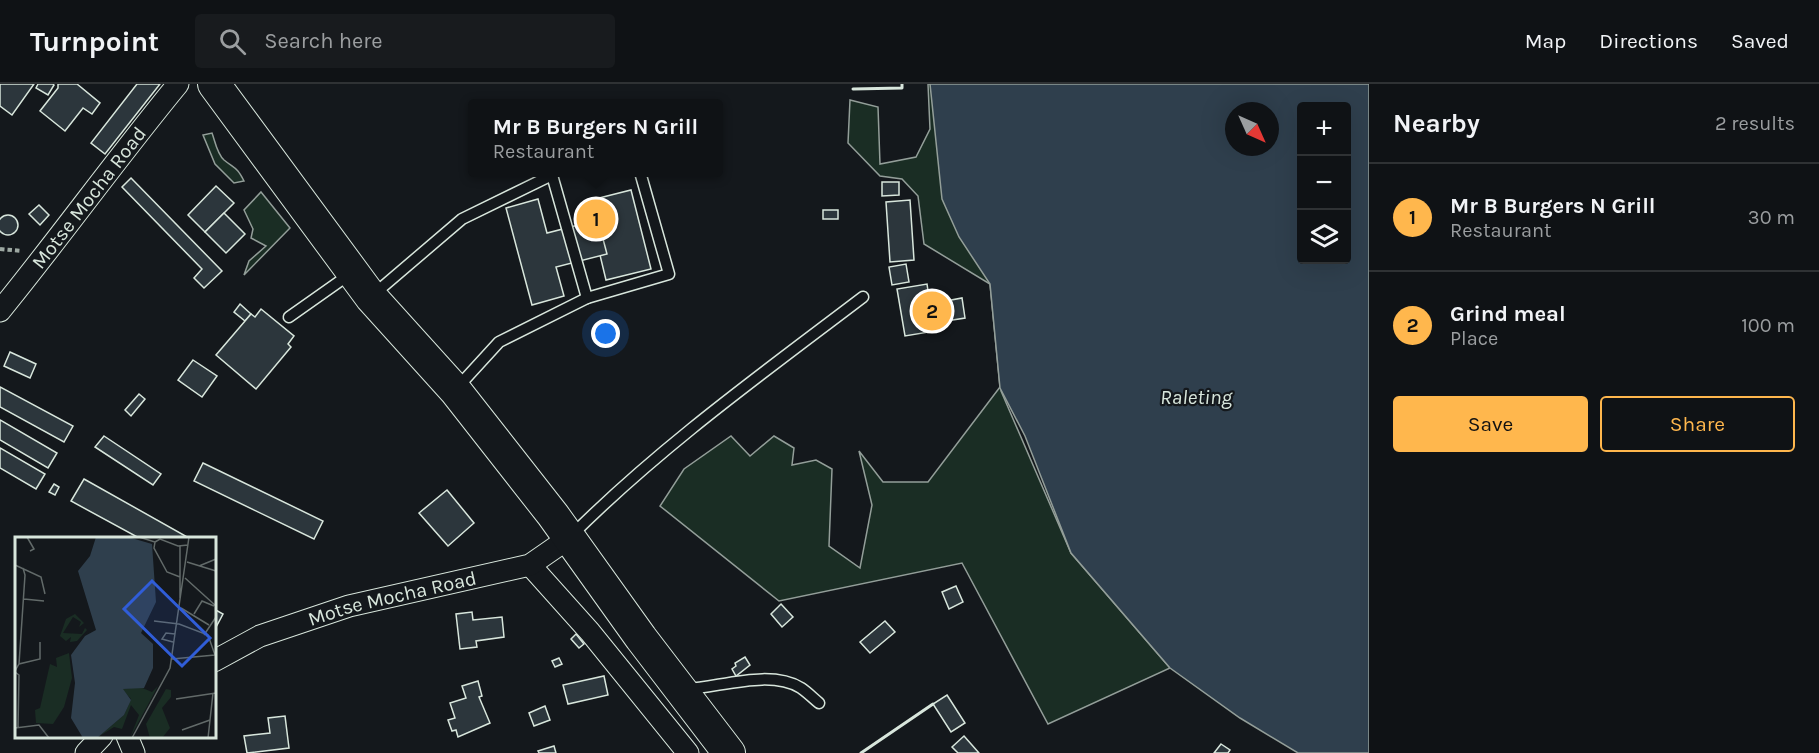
<!DOCTYPE html>
<html lang="en">
<head>
<meta charset="utf-8">
<style>
	body { margin:0; font-family:Karla,sans-serif; background:#181b1e; color:#f1f3f6 }
	.controls { position:absolute; right:18px; top:18px; display:grid; overflow:hidden; border-radius:6px; box-shadow:0 6px 24px #0002 }
	.controls button { width:54px; height:54px; display:grid; place-items:center; padding:0; border:0; border-bottom:2px solid #2f3234; background:#0f1215; color:#f1f3f6; font:30px sans-serif }
	.compass { position:absolute; left:1225px; top:18px; width:54px; height:54px; border-radius:50%; background:#0f1215; box-shadow:0 6px 24px #0002; rotate:135deg }
	.you { position:absolute; left:606px; top:250px; width:21px; height:21px; margin:-15px; border:4px solid #fff; border-radius:50%; background:#1a73e8; box-shadow:0 0 0 9px #1a73e833 }
	.badge { display:grid; place-items:center; width:39px; height:39px; border-radius:50%; background:#ffb74d; color:#111; font-size:20px; font-weight:700 }
	.pin { position:absolute; translate:-50% -50%; border:3px solid #fff; box-shadow:0 2px 6px #0006 }
	.popup { position:absolute; left:468px; top:15px; width:255px; height:78px; box-sizing:border-box; display:grid; place-content:center; border-radius:6px; background:#0f1215; filter:drop-shadow(0 2px 4px #0005); font-size:20px; white-space:nowrap; color:#9b9ea0 }
	.popup b { font-size:22px; color:#f1f3f6 }
	.popup::after { content:''; position:absolute; left:50%; top:100%; margin-left:-12px; border:12px solid transparent; border-top-color:#0f1215 }
	.list { margin:0; padding:0; list-style:none }
	h2 { display:flex; justify-content:space-between; align-items:center; height:78px; margin:0; padding:0 24px; font-size:26px }
	h2 small { font-size:20px; font-weight:400; color:#9b9ea0 }
	.list li { display:grid; grid-template-columns:39px 1fr auto; gap:18px; align-items:center; box-sizing:border-box; height:108px; padding:0 24px; border-top:2px solid #2f3234 }
	.list b { display:block; font-size:22px; white-space:nowrap }
	.list p { margin:0; font-size:20px; white-space:nowrap; color:#9b9ea0 }
	.list em { font-size:20px; font-style:normal; color:#9b9ea0 }
	.actions { display:flex; gap:12px; padding:18px 24px }
	.actions a { flex:1; padding:14px 0; border:2px solid #ffb74d; border-radius:6px; text-align:center; font-size:21px; color:#ffb74d }
	.actions .main { background:#ffb74d; color:#111 }
	.icon { flex:none; width:33px; height:33px; fill:none; stroke:currentColor; stroke-width:2; stroke-linecap:round; stroke-linejoin:round }
	.map { position:relative; flex:none; width:1369px; height:669px; overflow:hidden }
	header { display:flex; align-items:center; gap:36px; box-sizing:border-box; height:84px; padding:0 30px; background:#0f1215; border-bottom:2px solid #2f3234 }
	header strong { font-size:28px }
	nav { display:flex; gap:33px; margin-inline-start:auto; font-size:21px }
	.search { width:420px; height:54px; background:#181b1e; display:flex; align-items:center; gap:15px; box-sizing:border-box; padding:0 21px; border-radius:6px; color:#9b9ea0; font-size:22px }
	main { display:flex }
	aside { flex:1; background:#0f1215 }
	.map>svg:first-child { display:block }
	.green { fill:#1a2d24; stroke:#939e99; stroke-width:1.5 }
	.water { fill:#2f3f4d; stroke:#939e99; stroke-width:1.5; fill-rule:evenodd }
	.building { fill:#2c363c; stroke:#d8e6dc; stroke-width:1.5 }
	.lines { fill:none; stroke-linecap:round; stroke-linejoin:round }
	.lane-casing { stroke:#d8e6dc; stroke-width:13 }
	.street-casing { stroke:#d8e6dc; stroke-width:23 }
	.primary-casing { stroke:#d8e6dc; stroke-width:34 }
	.path { stroke:#9da8a2; stroke-width:4; stroke-dasharray:4.5 3; stroke-linecap:butt }
	.lane { stroke:#14181c; stroke-width:10 }
	.street { stroke:#14181c; stroke-width:21 }
	.primary { stroke:#14181c; stroke-width:32 }
	.wall { stroke:#d8e6dc; stroke-width:3 }
	.labels { text-anchor:middle; stroke-width:4.5; stroke-linejoin:round; paint-order:stroke }
	.street-label { font-size:20px; fill:#d8e6dc; stroke:#14181c }
	.water-label { font-size:21px; font-style:italic; fill:#d8e6dc; stroke:#14181c }
	.inset-road { fill:none; stroke:#626a69; stroke-width:1.5 }
	.view { fill:#305dd8; fill-opacity:0.15; stroke:#305dd8; stroke-width:3 }
	.inset-edge { fill:none; stroke:#d8e6dc; stroke-width:3 }
</style>
</head>
<body>
<header>
<strong>Turnpoint</strong>
<div class="search"><svg class="icon" aria-label="search" viewBox="0 0 24 24"><circle cx="10" cy="10" r="6"/><path d="M15 15l6 6"/></svg>Search here</div>
<nav><a>Map</a><a>Directions</a><a>Saved</a></nav>
</header>
<main>
<div class="map">
<svg width="1369" height="669" viewBox="0 0 1369 669">
	<rect width="100%" height="100%" fill="#14181c"/>
	<!-- green -->
	<g class="green">
		<path d="M928,0H1080L1001,307L1071,469L1170,584L1048,640L962,479L779,517L660,422L684,385L731,352L750,372L774,352L794,364L792,381L816,376L832,385L829,462L860,484L872,421L859,367L883,398H928L1000,303L990,200L924,160L918,112L902,95L880,92L848,59L850,16L878,23L880,80L916,73L930,45Z"/>
		<path d="M212,49C215,57 217,70 224,76C235,85 237,83 244,97L234,99L215,80L203,51Z"/>
		<path d="M261,108L290,144L244,191L249,177L266,162L251,154L253,145L244,126Z"/>
	</g>
	<!-- water -->
	<path class="water" d="M930,0H1369V669H1298L1240,634L1170,584L1071,469L1025,352L1000,304L990,200L959,153L942,115ZM1302,22H1346V176H1302ZM1234,27H1270V63H1234Z"/>
	<!-- building -->
	<g class="building">
		<path d="M0,0H34L12,31L0,22Z"/>
		<path d="M38,0H53L54,1L48,11L36,4Z"/>
		<path d="M58,0H77L100,19L92,30L83,24L65,47L40,27L58,4Z"/>
		<path d="M137,0H160L105,70L91,59Z"/>
		<path d="M131,94L222,187L204,204L194,194L202,185L122,103Z"/>
		<path d="M882,98H899V111L882,112Z"/>
		<path d="M216,102L234,119L205,148L188,131Z"/>
		<path d="M631,106L651,185L606,196L587,117Z"/>
		<path d="M538,115L547,149L598,136L607,170L556,183L564,212L532,221L506,124Z"/>
		<path d="M910,116L914,176L890,178L886,118Z"/>
		<path d="M39,121L49,131L40,141L29,130Z"/>
		<rect x="823" y="126" width="15" height="9"/>
		<path d="M224,129L245,150L226,169L205,148Z"/>
		<circle cx="8" cy="141" r="10"/>
		<path d="M906,180L909,198L892,201L889,183Z"/>
		<path d="M927,200L930,220L962,214L965,234L933,239L935,247L905,252L897,205Z"/>
		<path d="M240,220L251,230L245,237L234,228Z"/>
		<path d="M261,225L294,252L288,260L291,263L256,305L216,271L251,230L255,233Z"/>
		<path d="M10,268L36,280L30,294L4,282Z"/>
		<path d="M193,276L217,292L202,313L178,296Z"/>
		<path d="M0,303L73,342L64,358L0,323Z"/>
		<path d="M139,310L145,315L131,332L125,326Z"/>
		<path d="M0,336L57,369L48,384L0,356Z"/>
		<path d="M104,352L161,390L153,401L95,363Z"/>
		<path d="M0,364L45,390L36,405L0,384Z"/>
		<path d="M203,379L323,437L314,455L194,397Z"/>
		<path d="M84,395L189,454H139L71,417Z"/>
		<path d="M54,400L59,403L55,411L49,408Z"/>
		<path d="M447,406L474,439L448,462L419,429Z"/>
		<path d="M956,502L963,518L949,525L942,508Z"/>
		<path d="M781,520L793,533L782,543L771,530Z"/>
		<path d="M214,525L223,530L215,545L214,544Z"/>
		<path d="M472,528L473,536L502,533L504,553L476,557L477,563L460,565L456,530Z"/>
		<path d="M885,537L895,548L870,569L860,558Z"/>
		<path d="M576,550L584,560L579,564L571,555Z"/>
		<path d="M745,573L750,581L736,592L732,585L736,582L735,579Z"/>
		<path d="M559,574L562,580L555,583L552,577Z"/>
		<path d="M604,592L608,611L568,620L563,601Z"/>
		<path d="M478,597L482,612L479,613L490,639L458,653L456,646L452,647L448,636L455,634L450,619L466,614L462,602Z"/>
		<path d="M947,611L965,639L951,648L933,620Z"/>
		<path d="M545,622L550,636L534,642L529,629Z"/>
		<path d="M285,632L289,664L247,669L244,652L270,649L268,634Z"/>
		<path d="M964,652L979,669H958L952,663Z"/>
		<path d="M1221,660L1230,666L1228,669H1214Z"/>
		<path d="M554,662L556,669H539L538,667Z"/>
	</g>
	<g class="lines">
		<defs>
			<g id="lane">
				<path d="M373,211L462,135L552,91L587,214L499,258L456,305"/>
				<path d="M587,214L669,190L640,88"/>
				<path d="M289,233L350,190"/>
				<path d="M571,452C660,363 763,289 863,213"/>
				<path d="M687,605C721,603 770,585 801,604C807,608 813,614 819,619"/>
			</g>
			<g id="street">
				<path id="s1" d="M0,227C61,152 117,74 178,0"/>
				<path d="M530,481L590,548L688,669"/>
				<path id="s2" d="M214,577L260,552L349,522L530,481L569,454"/>
				<path d="M127,652L134,669"/>
				<path d="M86,669L102,652"/>
			</g>
			<path id="primary" d="M214,0L371,213L455,306L553,431L641,554L729,669"/>
		</defs>
		<!-- lane casing -->
		<use href="#lane" class="lane-casing"/>
		<!-- street casing -->
		<use href="#street" class="street-casing"/>
		<!-- primary casing -->
		<use href="#primary" class="primary-casing"/>
		<!-- path -->
		<path class="path" d="M0,165L22,167"/>
		<!-- lane -->
		<use href="#lane" class="lane"/>
		<!-- street -->
		<use href="#street" class="street"/>
		<!-- primary -->
		<use href="#primary" class="primary"/>
		<!-- wall -->
		<g class="wall">
			<path d="M853,5L902,4V0"/>
			<path d="M861,669L933,620"/>
		</g>
	</g>
	<g class="labels">
		<!-- street labels -->
		<g class="street-label">
			<text dy="7" stroke="none"><textPath href="#s1" startOffset="144">Motse Mocha Road</textPath></text>
			<text dy="7" stroke="none"><textPath href="#s2" startOffset="190">Motse Mocha Road</textPath></text>
		</g>
		<!-- water labels -->
		<g class="water-label">
			<text x="1196" y="320">Raleting</text>
		</g>
	</g>
	<!-- overview -->
	<g transform="translate(15 453)">
		<rect width="201" height="201" fill="#14181c"/>
		<path d="M60,77L69,86L64,90L66,85L58,80L48,96L67,97L70,91L72,93L62,104L55,105L56,100L51,104L45,99L51,82ZM54,116L57,141L49,170L38,187L21,186L20,173L25,171L35,127L42,130L41,121ZM143,149L115,201L124,178L116,168L107,192L99,190L83,200L109,178L116,162L107,152L125,150L137,155ZM151,152L156,153V160L147,171L155,191L147,201H135L131,187Z" fill="#1a2d24"/>
		<path d="M81,0H113L137,7L141,65L126,96L138,107V131L129,151L108,152L116,163L109,178L82,201H68L56,181L60,146L56,118L70,99L81,93L63,34L75,19Z" fill="#2f3f4d"/>
		<path class="inset-road" d="M12,0L19,12L15,14M124,0L140,5L139,11L152,35L165,40M140,5L145,2L163,9L173,8M165,9V61M172,25L201,34M0,28L26,40L30,57M184,29L201,22M170,41L201,69M9,62L29,64M166,71L194,88M179,77L187,64L199,69M139,84L164,87L193,98L200,118M189,98L201,80M158,105L147,102L151,96L160,97M157,122L200,118M4,127L10,38L8,31M0,134L4,127L25,122V105M0,135L4,138L3,191M161,162L201,156M0,191L24,188L34,201M167,193L195,183M117,201L155,131L174,0M193,201L198,156"/>
		<path class="view" d="M137,44L195,101L167,129L109,72Z"/>
		<rect width="201" height="201" class="inset-edge"/>
	</g>
</svg>
<div class="controls">
<button>+</button>
<button>−</button>
<button><svg class="icon" aria-label="layers" viewBox="0 0 24 24"><path d="M12 4l9 5-9 5-9-5zM3 14l9 5 9-5"/></svg></button>
</div>
<svg class="compass" viewBox="-18 -18 36 36"><path d="M0-13l5 13h-10z" fill="#e53935"/><path d="M0 13l5-13h-10z" fill="#9b9ea0"/></svg>
<div class="you"></div>
<div class="pin badge" style="left:596px;top:135px">1</div>
<div class="popup"><b>Mr B Burgers N Grill</b>Restaurant</div>
<div class="pin badge" style="left:932px;top:227px">2</div>
</div>
<aside>
<h2>Nearby<small>2 results</small></h2>
<ul class="list">
<li><span class="badge">1</span><div><b>Mr B Burgers N Grill</b><p>Restaurant</p></div><em>30 m</em></li>
<li><span class="badge">2</span><div><b>Grind meal</b><p>Place</p></div><em>100 m</em></li>
</ul>
<div class="actions"><a class="main">Save</a><a>Share</a></div>
</aside>
</main>
</body>
</html>
